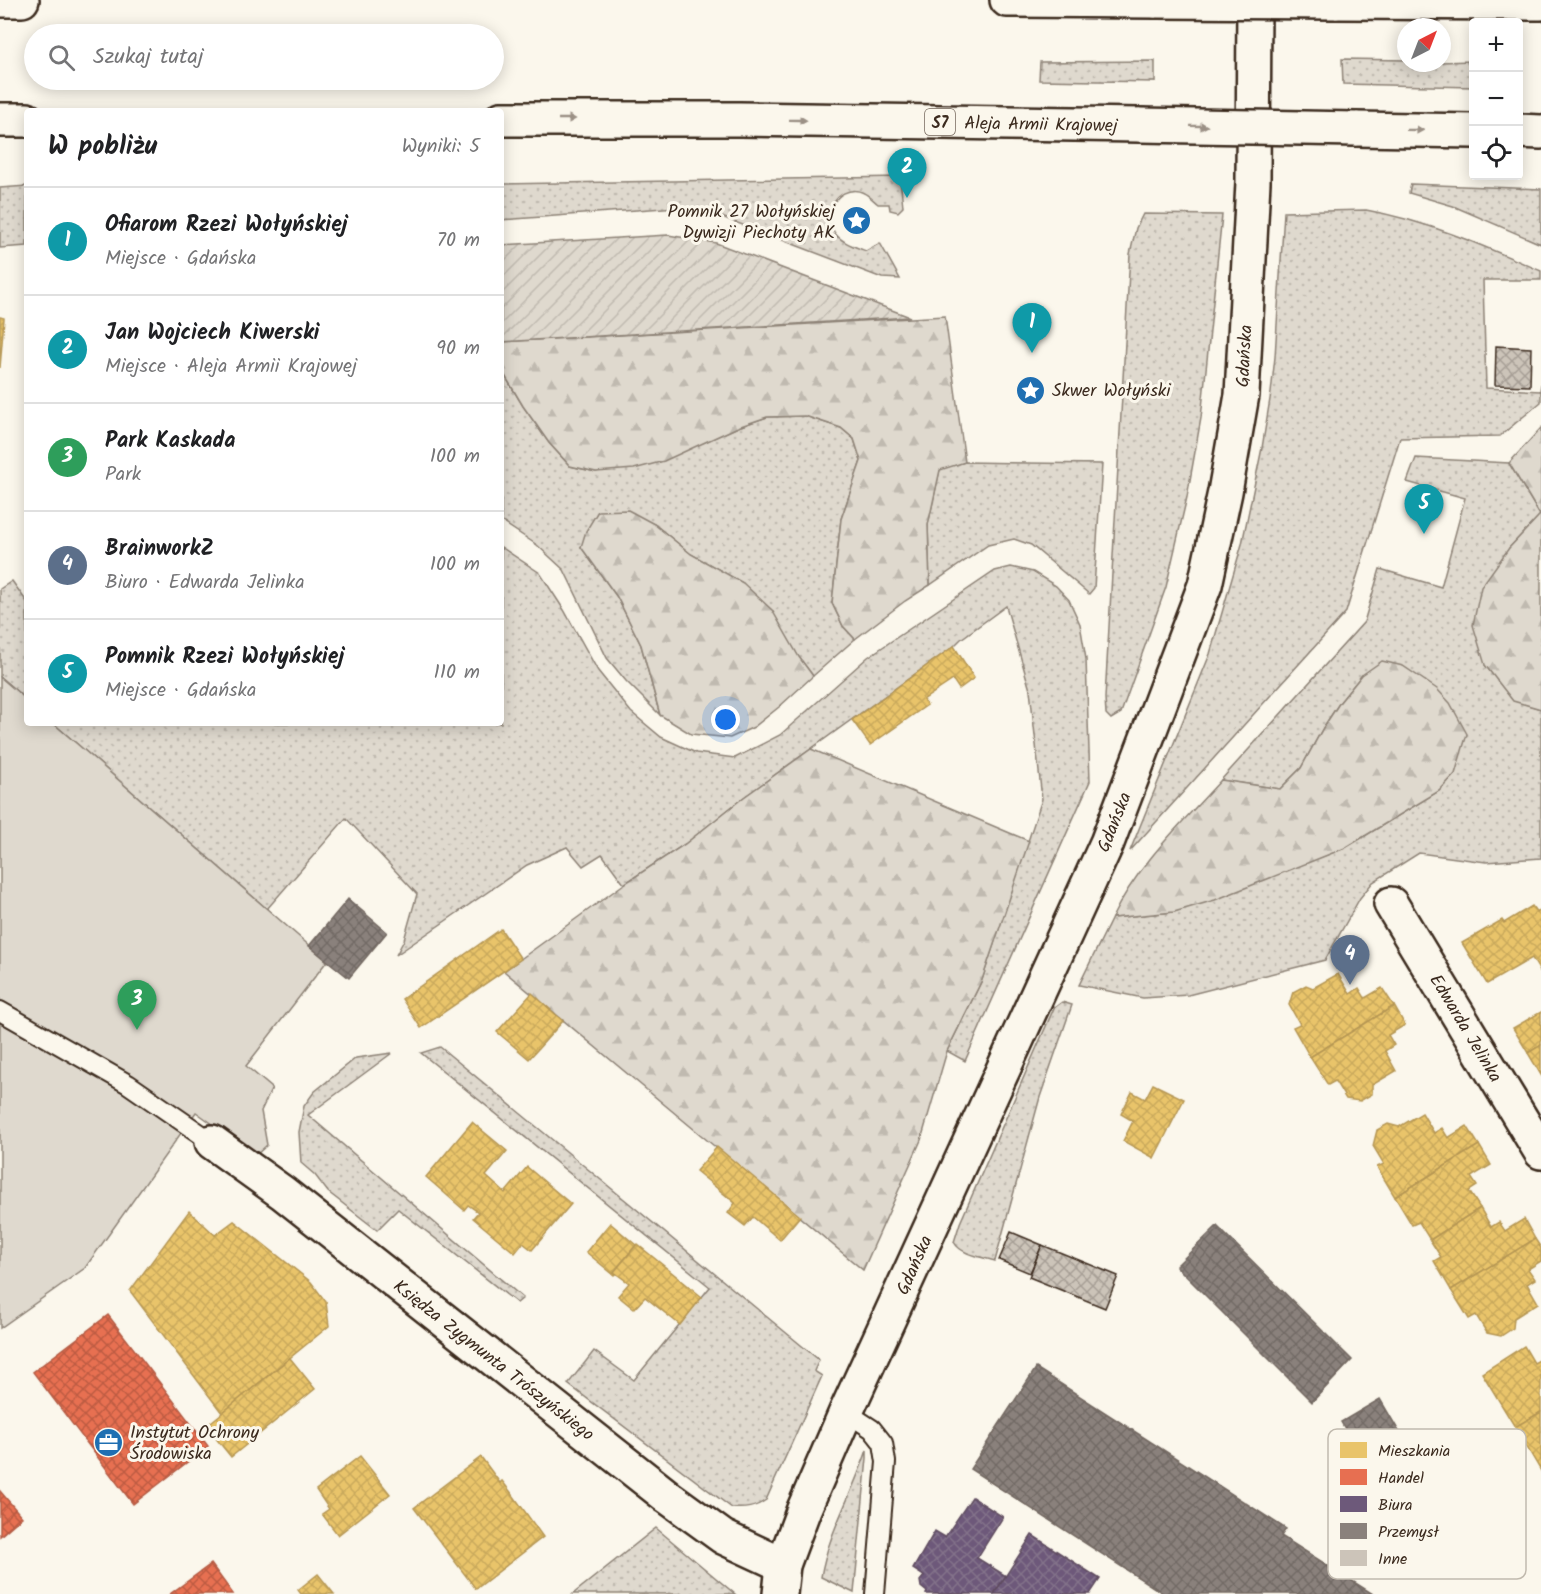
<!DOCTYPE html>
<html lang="pl">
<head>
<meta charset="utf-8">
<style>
	body { margin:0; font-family:Kalam,sans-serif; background:#f6f6f6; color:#202124 }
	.controls { position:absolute; right:18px; top:18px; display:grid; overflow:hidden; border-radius:6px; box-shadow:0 3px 15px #0003 }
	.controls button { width:54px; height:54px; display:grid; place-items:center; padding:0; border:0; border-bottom:2px solid #e0e0e0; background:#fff; color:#202124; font:30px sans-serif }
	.compass { position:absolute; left:1397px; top:18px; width:54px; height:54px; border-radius:50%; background:#fff; box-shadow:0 3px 15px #0003; rotate:42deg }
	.you { position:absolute; left:726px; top:720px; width:21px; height:21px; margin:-15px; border:4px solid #fff; border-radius:50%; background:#1a73e8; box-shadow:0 0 0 9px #1a73e833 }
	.badge { display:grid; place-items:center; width:39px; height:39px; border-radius:50%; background:#0f766e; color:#fff; font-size:20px; font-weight:700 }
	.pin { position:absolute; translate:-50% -50px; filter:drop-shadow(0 2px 3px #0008) }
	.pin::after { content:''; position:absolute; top:32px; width:21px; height:18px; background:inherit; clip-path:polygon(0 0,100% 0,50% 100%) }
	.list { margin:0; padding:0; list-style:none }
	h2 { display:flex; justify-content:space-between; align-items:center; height:78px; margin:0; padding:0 24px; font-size:26px }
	h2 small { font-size:20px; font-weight:400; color:#757577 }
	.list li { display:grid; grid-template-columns:39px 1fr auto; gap:18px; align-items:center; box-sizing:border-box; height:108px; padding:0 24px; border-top:2px solid #e0e0e0 }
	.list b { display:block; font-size:22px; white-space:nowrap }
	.list p { margin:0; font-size:20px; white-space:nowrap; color:#757577 }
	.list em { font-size:20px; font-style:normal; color:#757577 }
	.icon { flex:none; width:33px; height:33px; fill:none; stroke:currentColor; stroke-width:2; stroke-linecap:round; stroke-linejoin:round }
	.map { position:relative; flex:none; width:1541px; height:1594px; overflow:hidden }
	.search { position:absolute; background:#fff; box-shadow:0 3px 15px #0003; left:24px; top:24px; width:480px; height:66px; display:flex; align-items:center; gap:15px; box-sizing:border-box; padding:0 21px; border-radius:33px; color:#757577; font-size:22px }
	.panel { position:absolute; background:#fff; box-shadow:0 3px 15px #0003; left:24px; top:108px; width:480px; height:618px; border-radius:6px }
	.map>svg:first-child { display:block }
	.grass { fill:url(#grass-dots); stroke:#8d8276; stroke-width:1.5 }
	.forest { fill:url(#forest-firs); stroke:#8d8276; stroke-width:1.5 }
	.park { fill:#dfd9ce; stroke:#8d8276; stroke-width:1.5 }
	.garden { fill:url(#garden-furrows); stroke:#8d8276; stroke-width:1.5 }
	.homes { fill:url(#homes-cross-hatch); stroke:#b59653; stroke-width:1.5 }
	.shops { fill:url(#shops-cross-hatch); stroke:#b35a42; stroke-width:1.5 }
	.offices { fill:url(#offices-cross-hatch); stroke:#5e4b5e; stroke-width:1.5 }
	.industry { fill:url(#industry-cross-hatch); stroke:#726760; stroke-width:1.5 }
	.building { fill:url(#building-cross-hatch); stroke:#3b2a1e; stroke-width:1.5 }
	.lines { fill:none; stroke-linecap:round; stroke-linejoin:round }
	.lane-casing { stroke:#3b2a1e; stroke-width:22 }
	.street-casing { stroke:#3b2a1e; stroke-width:38 }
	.secondary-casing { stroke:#3b2a1e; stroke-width:38 }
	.highway-casing { stroke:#3b2a1e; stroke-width:38 }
	.lane { stroke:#fbf7ec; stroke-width:18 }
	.street { stroke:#fbf7ec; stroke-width:33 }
	.secondary { stroke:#fbf7ec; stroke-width:33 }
	.highway { stroke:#fbf7ec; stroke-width:33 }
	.highway-bridge-casing { stroke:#3b2a1e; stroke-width:38; stroke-linecap:butt }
	.highway-bridge { stroke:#fbf7ec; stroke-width:33 }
	.oneway { fill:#9b9085 }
	.labels { text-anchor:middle; stroke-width:6; stroke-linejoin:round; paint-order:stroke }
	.shield { fill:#fbf7ec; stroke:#75685c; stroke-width:1.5 }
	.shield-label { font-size:16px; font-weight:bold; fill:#3b2a1e }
	.street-label { font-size:18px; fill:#3b2a1e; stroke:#fbf7ec }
	.poi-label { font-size:18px; fill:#3b2a1e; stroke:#fbf7ec; text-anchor:start }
	.key { fill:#fbf7ec; stroke:#c1baae; stroke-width:1.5 }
	.key-label { font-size:16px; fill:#3b2a1e }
</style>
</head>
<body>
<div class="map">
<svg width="1541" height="1594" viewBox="0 0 1541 1594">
	<defs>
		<pattern id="grass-dots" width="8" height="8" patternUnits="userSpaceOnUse" patternTransform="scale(1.5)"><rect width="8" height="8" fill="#dfd9ce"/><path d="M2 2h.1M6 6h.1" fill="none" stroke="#c0bab0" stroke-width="1.8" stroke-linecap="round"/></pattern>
		<pattern id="forest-firs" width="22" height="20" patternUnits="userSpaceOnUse" patternTransform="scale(1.5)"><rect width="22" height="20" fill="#dfd9ce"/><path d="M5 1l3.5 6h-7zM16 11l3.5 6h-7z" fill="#c0bab0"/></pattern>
		<pattern id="garden-furrows" width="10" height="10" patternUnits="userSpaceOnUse" patternTransform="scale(1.5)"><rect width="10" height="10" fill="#dfd9ce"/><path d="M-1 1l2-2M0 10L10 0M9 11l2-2" fill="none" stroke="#c0bab0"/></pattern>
		<pattern id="homes-cross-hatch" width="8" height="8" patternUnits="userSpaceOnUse" patternTransform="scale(1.5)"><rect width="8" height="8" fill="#e9c46a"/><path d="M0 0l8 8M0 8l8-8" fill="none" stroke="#c9a95b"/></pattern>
		<pattern id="shops-cross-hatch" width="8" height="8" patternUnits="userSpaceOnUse" patternTransform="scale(1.5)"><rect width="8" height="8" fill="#e76f51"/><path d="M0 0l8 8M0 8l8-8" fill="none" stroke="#bc5b43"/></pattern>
		<pattern id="offices-cross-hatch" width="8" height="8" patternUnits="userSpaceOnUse" patternTransform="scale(1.5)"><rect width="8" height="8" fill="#6d597a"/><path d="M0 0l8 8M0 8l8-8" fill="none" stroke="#83728a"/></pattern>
		<pattern id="industry-cross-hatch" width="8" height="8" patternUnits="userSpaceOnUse" patternTransform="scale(1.5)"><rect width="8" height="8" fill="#8a817c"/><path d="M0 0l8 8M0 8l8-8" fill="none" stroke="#726a65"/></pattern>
		<pattern id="building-cross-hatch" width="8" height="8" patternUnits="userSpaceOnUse" patternTransform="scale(1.5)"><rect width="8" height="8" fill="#ccc4b9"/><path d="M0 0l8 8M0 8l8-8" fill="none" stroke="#a79f96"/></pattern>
	</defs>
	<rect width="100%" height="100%" fill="#fbf7ec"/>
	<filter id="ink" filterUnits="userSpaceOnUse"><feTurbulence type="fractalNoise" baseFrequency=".0167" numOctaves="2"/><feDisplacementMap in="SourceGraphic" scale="12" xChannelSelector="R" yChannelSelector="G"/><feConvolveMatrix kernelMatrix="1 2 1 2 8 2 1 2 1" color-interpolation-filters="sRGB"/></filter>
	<g filter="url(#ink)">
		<!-- grass -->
		<g class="grass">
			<path d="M1342,59L1406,60V63L1473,61V87L1343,84Z"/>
			<path d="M1155,61V82L1039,80L1040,62Z"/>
			<path d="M900,177L903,207L898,212L890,210L889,204H878C872,199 867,193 859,191C836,187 823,214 834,232C840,242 856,247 866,251L880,243L900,279L882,278L706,211L677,207L501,220V184Z"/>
			<path d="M1411,184L1541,189V244L1453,206L1409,193Z"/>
			<path d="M27,186V246L0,248V188Z"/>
			<path d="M1366,210C1428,221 1484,246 1541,271V280H1483L1486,388L1540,391L1541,384V402L1500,436L1400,438L1346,612L1130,851L1210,654L1242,544L1262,448L1271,393L1275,357L1284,212Z"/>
			<path d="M1143,214L1222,215L1201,418L1187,497L1166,587L1121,713L1111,719L1106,714L1105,698L1130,254L1136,228Z"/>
			<path d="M501,369L523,406L549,443L570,466L596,472L702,443L738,427L767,417L805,416L841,428L854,439L861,461L841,519L832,603L843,626L855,639L813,676L743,583L691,554L654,524L581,547L617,597L641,645L660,715L626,681L607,658L564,570L537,545L501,521Z"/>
			<path d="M1416,458L1509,463L1540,515L1509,548L1485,665L1513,700L1541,709V858L1486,862L1419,853L1373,882L1360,898L1325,960L1188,995L1143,998L1079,985L1112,918L1174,912L1345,848L1439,791L1455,774L1362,675L1340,702L1323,728L1301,768L1280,789L1221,780L1364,622L1380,569L1441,587L1465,498L1407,482Z"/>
			<path d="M965,462L1102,464L1094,588L1089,594L1031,545L1014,539L988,545L930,585L928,525L940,469Z"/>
			<path d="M501,547L540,573L564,610L598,671L631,712L661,737L696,753L735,758L780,735L868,657L995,571L1011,567L1033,572L1056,586L1069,600L1080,624L1086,659L1090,781L965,1061L947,1051L982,980L1042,799L1030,690L1006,606L961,639L954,646L744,797L685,844L624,884L602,854L583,866L567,847L527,865L396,955L404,940L417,894L346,818L267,909L53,723H501Z"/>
			<path d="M12,581L27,602V700L0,677V589Z"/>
			<path d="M1062,1002L1072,1005L1040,1097L995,1261C982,1257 961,1255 954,1242L960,1223L1054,1008Z"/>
			<path d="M440,1047L819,1360L814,1371L822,1376L766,1500C755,1508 745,1509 732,1508L568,1384L594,1351L634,1380L710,1287L421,1053Z"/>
			<path d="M392,1053L308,1115L523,1298L517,1303L398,1209L377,1230L328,1192L315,1175L301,1163L299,1132L304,1106L314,1092L356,1058Z"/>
			<path d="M867,1450V1458L854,1593L821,1577C828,1533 853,1493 867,1450Z"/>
			<path d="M656,1528L735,1594H573Z"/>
		</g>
		<!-- forest -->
		<g class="forest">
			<path d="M945,316L965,462L940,470L928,525L930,585L905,601L855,639L843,626L832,603L841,519L861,461L854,439L841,428L805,416L767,417L738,427L664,461L634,469L596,472L570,466L549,443L523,406L501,369V342Z"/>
			<path d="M1541,428V709L1513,701L1485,665L1473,625L1481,587L1509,548L1540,515L1509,463Z"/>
			<path d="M628,510L654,524L691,554L743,583L772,610L799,657L813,676L779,707L754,727L730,738L691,734L660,715L641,645L617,597L581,547L586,531L598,511Z"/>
			<path d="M1382,661L1403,666L1437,689L1450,703L1467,734L1455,774L1439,791L1345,848L1215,900L1174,912L1112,918C1137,865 1182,823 1221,780L1280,789L1301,768L1323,728L1340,702L1362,675Z"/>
			<path d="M811,749L1029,841L982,980L947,1051L921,1140L863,1270L504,971L624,884L685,844L744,797Z"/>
		</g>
		<!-- park -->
		<path class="park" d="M0,677L27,700V723H53L327,961L246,1066L272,1088L261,1111L267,1145L256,1155L196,1112L85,1268L0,1328Z"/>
		<!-- garden -->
		<path class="garden" d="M668,235L716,243L910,317L501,342V245Z"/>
		<!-- homes -->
		<g class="homes">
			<path d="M0,317L4,318L0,368Z"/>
			<path d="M954,646L974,678L959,689L953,680L923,700L927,705L870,745L852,720Z"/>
			<path d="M1532,906L1537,913L1541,910V973L1532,958L1487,984L1462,943L1502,920L1504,923Z"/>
			<path d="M501,929L521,959L421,1028L402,999Z"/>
			<path d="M1338,974L1350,994L1359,988L1365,998L1382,988L1394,1006L1310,1057L1293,1027L1300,1024L1289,1005L1293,992L1306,985L1313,988Z"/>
			<path d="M532,993L563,1021L529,1059L497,1032Z"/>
			<path d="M1394,1006L1405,1025L1388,1035L1394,1045L1385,1051L1396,1071L1372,1085V1094L1360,1101L1346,1099L1335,1081L1328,1085L1310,1057Z"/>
			<path d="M1541,1012V1045L1528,1053L1513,1028Z"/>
			<path d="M1541,1045V1075L1528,1053Z"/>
			<path d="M1153,1084L1184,1099L1154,1158L1123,1141L1133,1121L1121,1114L1132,1092L1145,1099Z"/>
			<path d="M1422,1113L1434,1133L1442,1128L1448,1138L1467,1126L1479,1145L1395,1197L1377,1167L1384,1164L1373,1146L1377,1130L1388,1124L1399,1127Z"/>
			<path d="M472,1122L507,1151L486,1176L505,1193L527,1167L571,1204L532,1250L523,1243L515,1253L473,1218L478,1212L468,1205L464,1210L426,1177Z"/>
			<path d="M1479,1145L1491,1165L1471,1177L1477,1186L1469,1191L1480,1208L1430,1240L1419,1222L1412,1225L1395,1197Z"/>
			<path d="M717,1147L800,1216L780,1240L753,1217L745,1226L728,1213L735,1203L696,1171Z"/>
			<path d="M1480,1208L1491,1227L1499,1222L1505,1231L1524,1219L1535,1239L1451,1290L1434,1261L1441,1257L1430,1240Z"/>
			<path d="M189,1211L215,1235L234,1221L311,1282L326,1302L329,1326L222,1413L130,1291Z"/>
			<path d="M610,1223L636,1245L614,1272L616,1273L614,1275L586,1252Z"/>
			<path d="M1535,1239L1541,1248V1261L1528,1269L1535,1279L1527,1284L1538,1303L1514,1318L1513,1328L1501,1336L1487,1333L1476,1315L1469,1319L1451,1290Z"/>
			<path d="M637,1244L702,1297L680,1325L645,1297L634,1309L618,1296L629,1283L614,1272Z"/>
			<path d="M1524,1346L1534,1363L1541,1359V1412L1515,1427L1482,1373Z"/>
			<path d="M290,1358L315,1389L231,1457L206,1426Z"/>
			<path d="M1541,1412V1471L1515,1427Z"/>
			<path d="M360,1456L390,1494L338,1535L322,1514L329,1509L316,1490Z"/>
			<path d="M481,1457L500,1483L502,1481L513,1495L543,1537L476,1589L414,1508Z"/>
			<path d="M318,1574L334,1594H301L298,1590Z"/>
		</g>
		<!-- shops -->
		<g class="shops">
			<path d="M108,1315L208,1446L133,1504L33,1372Z"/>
			<path d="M0,1491L22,1517L0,1536Z"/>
			<path d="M211,1564L233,1594H170Z"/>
		</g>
		<!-- offices -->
		<g class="offices">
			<path d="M972,1497L1003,1517L977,1558L1006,1576L994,1594H926L927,1592L921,1587L920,1581L924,1576L913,1569L935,1531L945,1537Z"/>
			<path d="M1032,1535L1100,1579L1090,1594H994Z"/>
		</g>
		<!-- industry -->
		<g class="industry">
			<path d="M348,899L387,932L349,978L309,946Z"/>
			<path d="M1217,1226L1352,1360L1312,1402L1176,1266Z"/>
			<path d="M1036,1368L1286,1529L1281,1536L1373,1594H1164L970,1469Z"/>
			<path d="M1380,1399L1421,1469L1382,1492L1341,1422Z"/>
		</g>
		<!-- building -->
		<g class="building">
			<path d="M1496,346L1531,348L1530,386L1495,385Z"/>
			<path d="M1011,1232L1042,1245L1030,1273L999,1260Z"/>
			<path d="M1042,1245L1118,1276L1105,1308L1029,1277Z"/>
		</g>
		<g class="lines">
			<defs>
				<g id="lane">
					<path d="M0,1011L128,1084L212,1142"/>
					<path d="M846,1412L872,1429L883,1443L886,1462L875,1594"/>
				</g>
				<g id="street">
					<path d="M1391,904L1541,1152"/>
					<path d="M212,1142L283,1193L668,1497L723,1537L783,1565"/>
				</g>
				<path id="secondary" d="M780,1594L783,1565L804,1509L846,1412L1107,843L1205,585L1225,492L1242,395L1253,182L1254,0"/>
				<g id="highway">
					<path d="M0,0H22"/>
					<path d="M1007,0L1156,1"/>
					<path d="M1335,2L1541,3"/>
					<path d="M501,119H740L1140,125"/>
					<path d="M0,120H27"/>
					<path d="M1356,129L1474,131"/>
					<path d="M1518,131L1541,132"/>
				</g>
			</defs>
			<!-- lane casing -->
			<use href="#lane" class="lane-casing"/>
			<!-- street casing -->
			<use href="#street" class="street-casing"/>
			<!-- secondary casing -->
			<use href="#secondary" class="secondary-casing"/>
			<!-- highway casing -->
			<use href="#highway" class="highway-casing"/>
			<!-- lane -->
			<use href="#lane" class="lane"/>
			<!-- street -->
			<use href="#street" class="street"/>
			<!-- secondary -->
			<use href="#secondary" class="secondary"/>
			<!-- highway -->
			<use href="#highway" class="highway"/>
			<defs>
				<g id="highway-bridge">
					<path d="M1156,1L1335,2"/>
					<path d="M1140,125L1356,129"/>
				</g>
			</defs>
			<!-- highway-bridge casing -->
			<use href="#highway-bridge" class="highway-bridge-casing"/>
			<!-- highway-bridge -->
			<use href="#highway-bridge" class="highway-bridge"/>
		</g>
		<!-- one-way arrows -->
		<defs><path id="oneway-solid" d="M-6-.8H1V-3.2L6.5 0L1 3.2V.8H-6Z" transform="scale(1.5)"/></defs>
		<g class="oneway">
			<use href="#oneway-solid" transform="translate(567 119)"/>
			<use href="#oneway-solid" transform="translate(798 120) rotate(1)"/>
			<use href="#oneway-solid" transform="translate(1199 126) rotate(1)"/>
			<use href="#oneway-solid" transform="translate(1415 130) rotate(1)"/>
		</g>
	</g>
	<!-- icons -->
	<defs>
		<symbol id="sight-disc" viewBox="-11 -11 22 22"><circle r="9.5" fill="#1f6fb2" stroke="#fbf7ec"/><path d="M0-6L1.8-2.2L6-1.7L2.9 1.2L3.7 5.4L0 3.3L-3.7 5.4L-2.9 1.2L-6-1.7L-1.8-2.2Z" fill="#fff"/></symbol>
		<symbol id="office-disc" viewBox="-11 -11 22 22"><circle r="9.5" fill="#1f6fb2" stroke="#fbf7ec"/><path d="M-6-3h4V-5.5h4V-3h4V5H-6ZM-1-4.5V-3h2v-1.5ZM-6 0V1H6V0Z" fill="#fff"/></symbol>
	</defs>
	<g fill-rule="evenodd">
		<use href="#sight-disc" x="840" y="204" width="33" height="33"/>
		<use href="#sight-disc" x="1014" y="374" width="33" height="33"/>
		<use href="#office-disc" x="92" y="1426" width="33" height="33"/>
	</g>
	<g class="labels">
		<!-- shield labels -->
		<rect class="shield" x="925" y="109" width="30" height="26" rx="4.5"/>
		<g class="shield-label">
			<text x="940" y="128">S7</text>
		</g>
		<!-- street labels -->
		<g class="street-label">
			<text transform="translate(1041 124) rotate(1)" y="6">Aleja Armii Krajowej</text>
			<text transform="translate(1244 356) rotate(-87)" y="6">Gdańska</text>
			<text transform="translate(1114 822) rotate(-68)" y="6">Gdańska</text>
			<text transform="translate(1466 1028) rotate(59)" y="6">Edwarda Jelinka</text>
			<text transform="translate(914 1265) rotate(-66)" y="6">Gdańska</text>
			<text transform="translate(494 1360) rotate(38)" y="6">Księdza Zygmunta Trószyńskiego</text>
		</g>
		<!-- poi labels -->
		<g class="poi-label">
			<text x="835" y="217" text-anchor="end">Pomnik 27 Wołyńskiej<tspan x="835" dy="21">Dywizji Piechoty AK</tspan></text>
			<text x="1052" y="396">Skwer Wołyński</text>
			<text x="130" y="1438">Instytut Ochrony<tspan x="130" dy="21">Środowiska</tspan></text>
		</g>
	</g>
	<!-- legend -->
	<rect x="1328" y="1429" width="198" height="150" rx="9" class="key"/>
	<rect x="1340" y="1442" width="27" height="16" fill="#e9c46a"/>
	<rect x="1340" y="1469" width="27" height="16" fill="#e76f51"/>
	<rect x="1340" y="1496" width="27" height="16" fill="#6d597a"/>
	<rect x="1340" y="1523" width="27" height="16" fill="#8a817c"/>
	<rect x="1340" y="1550" width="27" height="16" fill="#ccc4b9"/>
	<g class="key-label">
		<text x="1378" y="1456">Mieszkania</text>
		<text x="1378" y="1483">Handel</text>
		<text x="1378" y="1510">Biura</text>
		<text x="1378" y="1537">Przemysł</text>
		<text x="1378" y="1564">Inne</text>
	</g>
</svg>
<div class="controls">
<button>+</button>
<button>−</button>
<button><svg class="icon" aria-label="locate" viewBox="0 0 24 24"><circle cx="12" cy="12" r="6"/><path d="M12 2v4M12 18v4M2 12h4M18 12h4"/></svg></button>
</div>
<svg class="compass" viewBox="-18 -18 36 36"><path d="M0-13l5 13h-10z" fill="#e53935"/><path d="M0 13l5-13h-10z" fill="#757577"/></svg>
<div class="you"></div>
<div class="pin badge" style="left:1032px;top:353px;background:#0f9aa8">1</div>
<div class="pin badge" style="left:907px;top:198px;background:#0f9aa8">2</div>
<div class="pin badge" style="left:137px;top:1030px;background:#2e9e5b">3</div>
<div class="pin badge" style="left:1350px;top:985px;background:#5c6f8a">4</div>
<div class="pin badge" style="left:1424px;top:534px;background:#0f9aa8">5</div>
<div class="search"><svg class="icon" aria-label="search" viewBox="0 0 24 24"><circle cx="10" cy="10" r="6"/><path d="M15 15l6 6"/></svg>Szukaj tutaj</div>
<section class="panel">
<h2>W pobliżu<small>Wyniki: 5</small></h2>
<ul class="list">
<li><span class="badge" style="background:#0f9aa8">1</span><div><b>Ofiarom Rzezi Wołyńskiej</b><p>Miejsce · Gdańska</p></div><em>70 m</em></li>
<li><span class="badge" style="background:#0f9aa8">2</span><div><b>Jan Wojciech Kiwerski</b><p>Miejsce · Aleja Armii Krajowej</p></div><em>90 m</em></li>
<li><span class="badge" style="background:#2e9e5b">3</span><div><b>Park Kaskada</b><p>Park</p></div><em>100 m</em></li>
<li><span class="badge" style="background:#5c6f8a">4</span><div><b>BrainworkZ</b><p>Biuro · Edwarda Jelinka</p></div><em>100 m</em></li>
<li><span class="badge" style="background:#0f9aa8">5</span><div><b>Pomnik Rzezi Wołyńskiej</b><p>Miejsce · Gdańska</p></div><em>110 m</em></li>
</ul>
</section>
</div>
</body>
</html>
